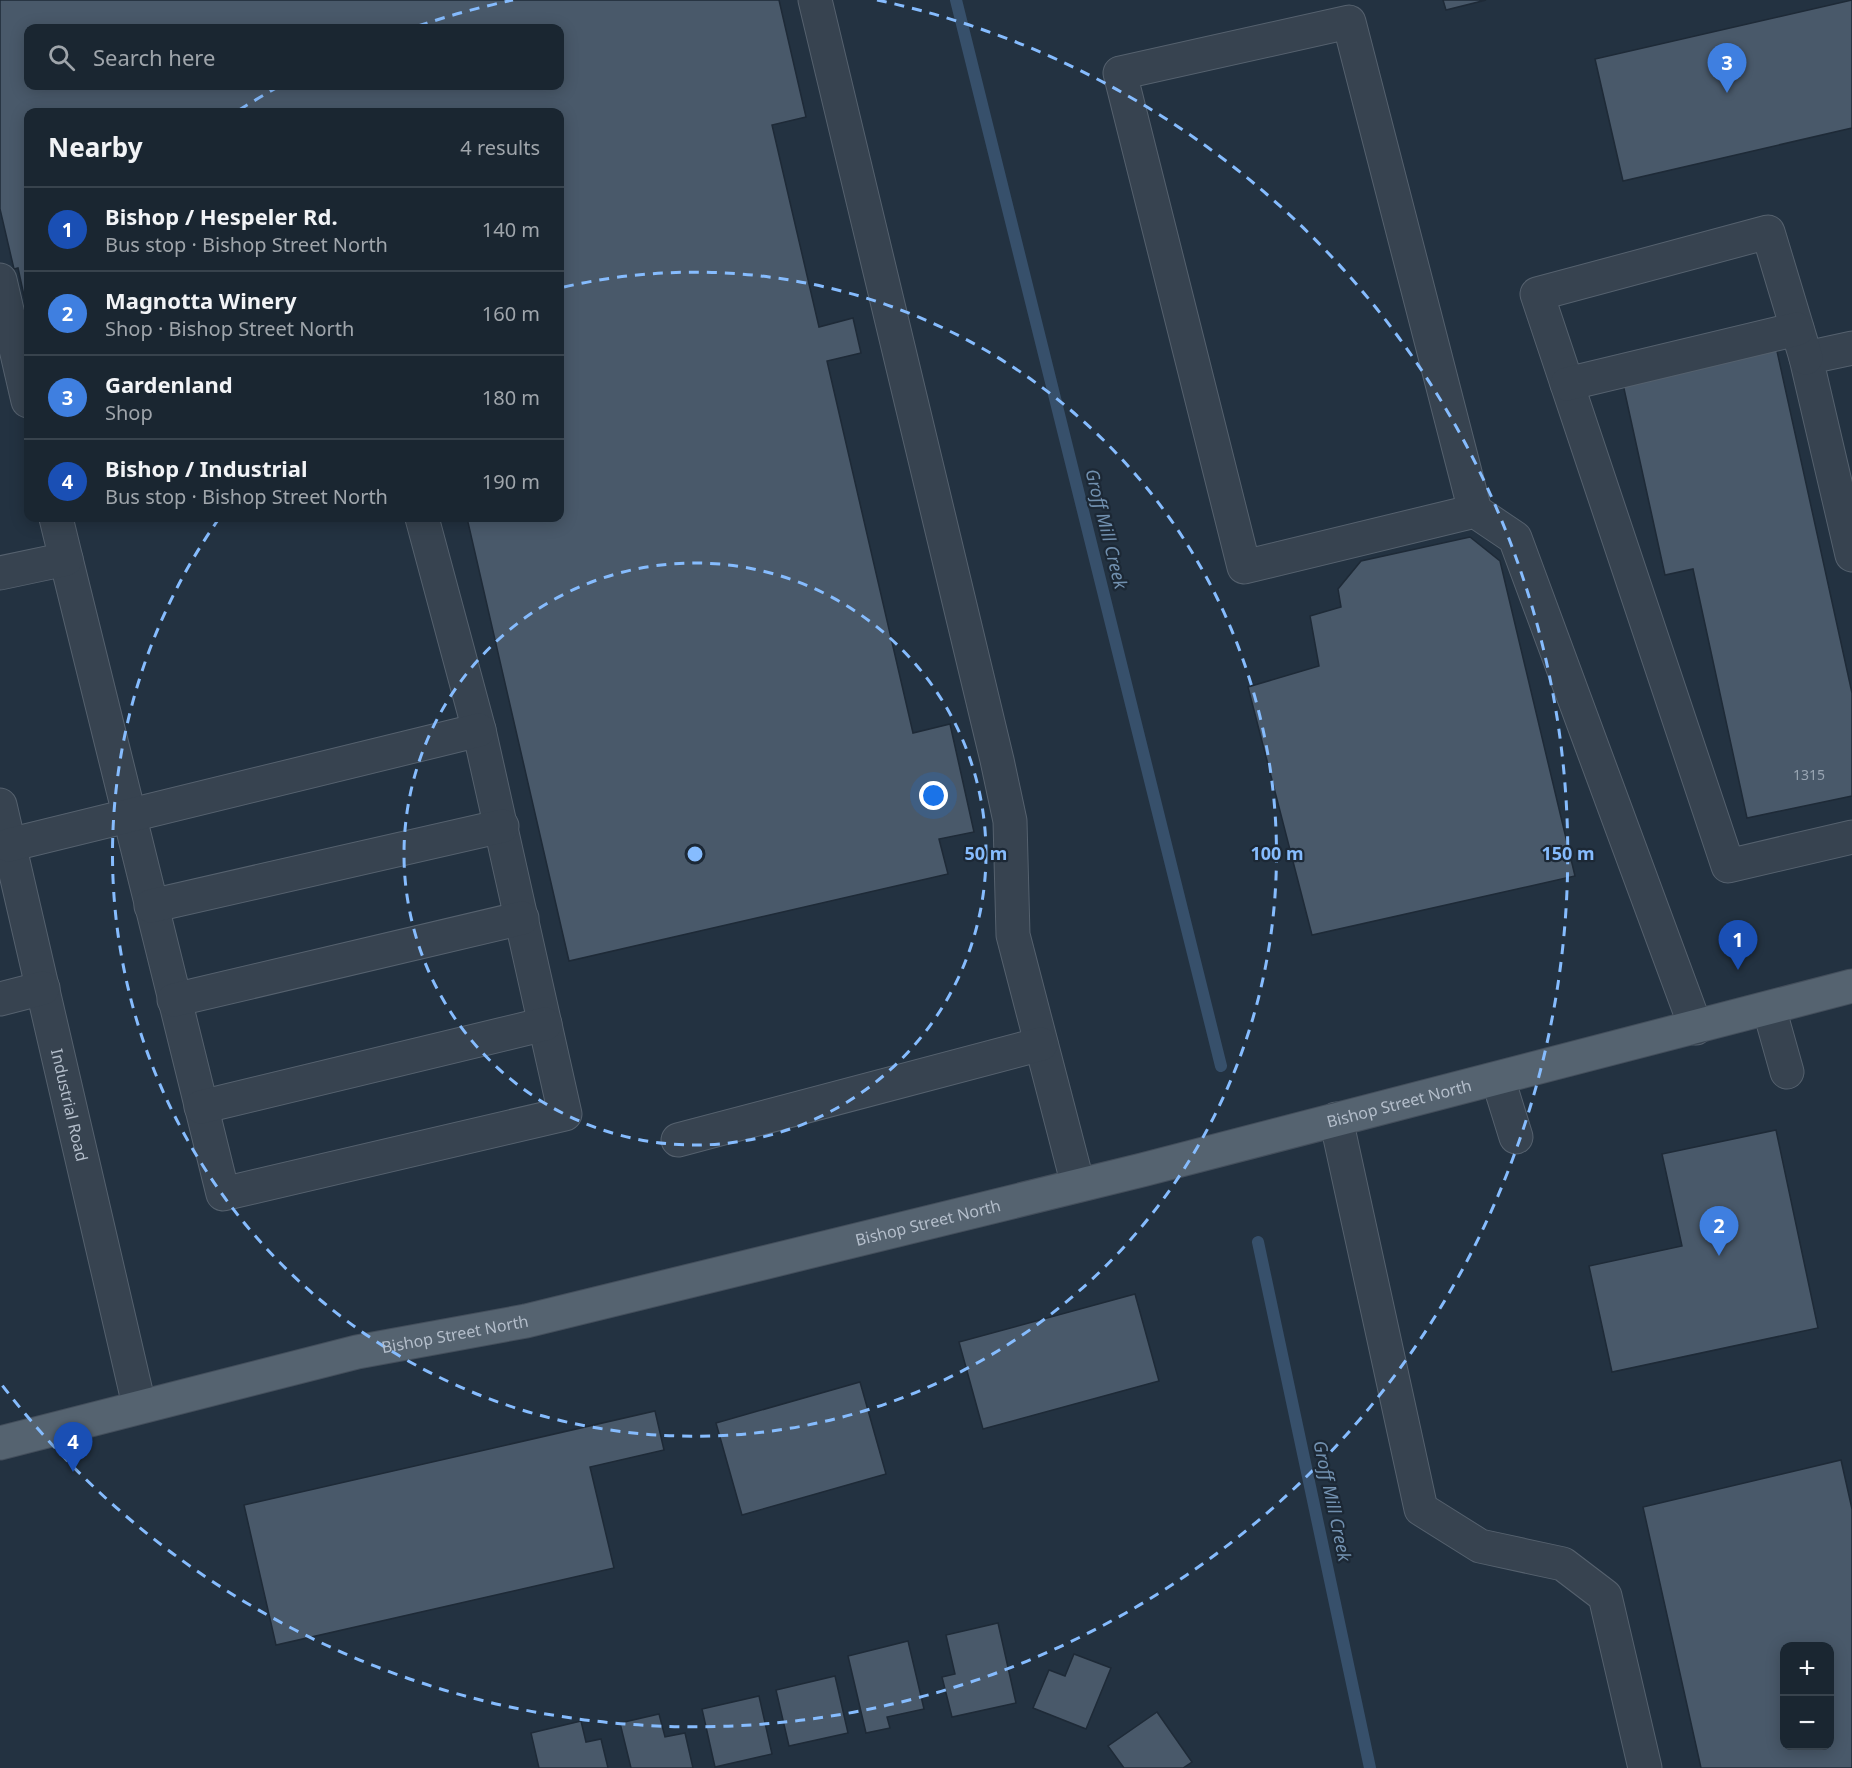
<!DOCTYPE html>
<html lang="en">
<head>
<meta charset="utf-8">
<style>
	body { margin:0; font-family:"Noto Sans",sans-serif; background:#27323d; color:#f1f3f6 }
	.controls { position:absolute; right:18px; bottom:18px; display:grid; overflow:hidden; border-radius:12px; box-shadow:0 3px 15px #0003 }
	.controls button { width:54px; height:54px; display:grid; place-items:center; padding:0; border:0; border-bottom:2px solid #38434d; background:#1a2631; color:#f1f3f6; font:30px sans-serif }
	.you { position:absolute; left:934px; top:796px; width:21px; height:21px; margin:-15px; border:4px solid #fff; border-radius:50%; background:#1a73e8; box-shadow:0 0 0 9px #1a73e833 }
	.badge { display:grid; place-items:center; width:39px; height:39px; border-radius:50%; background:#b45309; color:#fff; font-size:20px; font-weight:700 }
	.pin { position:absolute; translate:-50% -50px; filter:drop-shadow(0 2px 3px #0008) }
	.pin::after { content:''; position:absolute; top:32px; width:21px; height:18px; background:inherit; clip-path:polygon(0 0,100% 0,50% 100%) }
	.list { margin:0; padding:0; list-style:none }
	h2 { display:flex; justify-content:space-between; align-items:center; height:78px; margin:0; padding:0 24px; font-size:26px }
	h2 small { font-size:20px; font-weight:400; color:#9fa5ab }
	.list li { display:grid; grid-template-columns:39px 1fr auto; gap:18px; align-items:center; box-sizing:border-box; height:84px; padding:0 24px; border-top:2px solid #38434d }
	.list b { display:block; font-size:22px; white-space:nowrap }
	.list p { margin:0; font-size:20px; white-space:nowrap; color:#9fa5ab }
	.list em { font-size:20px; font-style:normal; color:#9fa5ab }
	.icon { flex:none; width:33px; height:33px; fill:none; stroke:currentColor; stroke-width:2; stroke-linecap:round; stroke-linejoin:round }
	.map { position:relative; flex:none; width:1852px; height:1768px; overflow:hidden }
	.search { position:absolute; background:#1a2631; box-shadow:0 3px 15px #0003; left:24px; top:24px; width:540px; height:66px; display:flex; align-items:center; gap:15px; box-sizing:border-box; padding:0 21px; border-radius:12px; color:#9fa5ab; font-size:22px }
	.panel { position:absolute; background:#1a2631; box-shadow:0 3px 15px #0003; left:24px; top:108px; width:540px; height:414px; border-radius:12px }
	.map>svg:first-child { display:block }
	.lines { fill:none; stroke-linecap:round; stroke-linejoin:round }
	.stream { stroke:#37506b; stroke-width:12 }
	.building { fill:#49596a; stroke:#1e2a37; stroke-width:1.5; fill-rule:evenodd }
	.minor-casing { stroke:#55616e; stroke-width:35 }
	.major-casing { stroke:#444f5c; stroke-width:35 }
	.minor { stroke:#374350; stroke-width:33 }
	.major { stroke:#556370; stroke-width:33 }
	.ring { fill:none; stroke:#86bcfe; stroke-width:3; stroke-dasharray:10 8 }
	.labels { text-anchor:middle; stroke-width:4.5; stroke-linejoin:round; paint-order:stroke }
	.number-label { font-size:14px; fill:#99a5b3 }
	.street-label { font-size:16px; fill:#b4becb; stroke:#1c2835 }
	.water-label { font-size:18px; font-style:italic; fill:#7291b0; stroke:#1c2835 }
	.centre { fill:#86bcfe; stroke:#1c2835; stroke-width:3 }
	.ring-label { font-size:18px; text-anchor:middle; font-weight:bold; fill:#86bcfe; stroke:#1c2835; stroke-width:4.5; stroke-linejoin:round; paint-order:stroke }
</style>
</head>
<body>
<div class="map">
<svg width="1852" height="1768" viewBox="0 0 1852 1768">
	<rect width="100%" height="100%" fill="#233241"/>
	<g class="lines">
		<!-- stream -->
		<g class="stream">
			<path d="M956,0L1221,1066"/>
			<path d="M1258,1242L1370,1768"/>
		</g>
	</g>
	<!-- building -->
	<g class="building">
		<path d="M0,0H779L806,117L772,125L819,327L853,318L861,353L827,361L913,733L950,724L974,832L939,839L948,874L569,961L467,518H560V112H28V314L18,268L14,269L0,209ZM28,28H560V86H28Z"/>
		<path d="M1443,0H1486L1446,10Z"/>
		<path d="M1852,0V128L1623,181L1595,59Z"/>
		<path d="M1775,342L1852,693V796L1747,818L1693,569L1665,575L1621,375Z"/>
		<path d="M1470,537L1500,561L1575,876L1312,935L1248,687L1319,666L1310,616L1341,607L1338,589L1361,561Z"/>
		<path d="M1776,1130L1818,1328L1612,1372L1589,1266L1682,1246L1662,1154Z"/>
		<path d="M1135,1294L1159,1381L983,1429L959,1342Z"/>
		<path d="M860,1382L886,1474L742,1515L716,1423Z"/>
		<path d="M655,1411L664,1450L590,1467L614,1568L276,1645L244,1505Z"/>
		<path d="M1841,1460L1852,1509V1768H1701L1643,1507ZM1784,1646H1830V1746H1784Z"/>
		<path d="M998,1623L1016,1703L952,1717L942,1677L955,1674L946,1635Z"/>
		<path d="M908,1641L924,1709L887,1717L890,1728L866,1733L848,1656Z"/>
		<path d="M1074,1654L1111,1668L1086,1729L1033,1708L1049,1670L1065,1676Z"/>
		<path d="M835,1676L848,1733L789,1746L776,1690Z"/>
		<path d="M759,1696L772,1754L715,1767L702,1709Z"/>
		<path d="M1157,1712L1192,1762L1183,1768H1124L1108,1746Z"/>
		<path d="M659,1714L665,1737L685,1733L693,1768H631L620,1723Z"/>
		<path d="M581,1721L586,1742L601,1739L608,1768H539L531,1733Z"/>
	</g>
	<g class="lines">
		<defs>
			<g id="minor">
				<path d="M815,0L997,760L1010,821L1013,935L1078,1185"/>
				<path d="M0,280L28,401"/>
				<path d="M1852,348L1806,358L1852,555"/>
				<path d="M1806,358L1768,232L1537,294L1728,866L1852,837"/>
				<path d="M1567,384L1797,329"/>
				<path d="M1475,511L1244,567L1120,73L1349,22L1475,511L1515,538L1696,1028"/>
				<path d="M66,559L223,1194L565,1114L479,730L422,518"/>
				<path d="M0,573L66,559L56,518"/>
				<path id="s1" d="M0,805L139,1405"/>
				<path d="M9,845L479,730"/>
				<path d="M151,906L502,826"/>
				<path d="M0,999L43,988"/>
				<path d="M174,1000L522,918"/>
				<path d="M1769,1008L1787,1072"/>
				<path d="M1498,1079L1516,1137"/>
				<path d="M201,1107L545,1024"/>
				<path d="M1336,1119L1421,1509L1480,1546L1563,1564L1605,1596L1645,1768"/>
				<path d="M678,1140L1041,1044"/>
			</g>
			<g id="major">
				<path id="s2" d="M0,1443L357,1352L526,1321L1142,1170L1852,986"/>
			</g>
		</defs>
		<!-- minor casing -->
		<use href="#minor" class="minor-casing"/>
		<!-- major casing -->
		<use href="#major" class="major-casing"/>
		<!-- minor -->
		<use href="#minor" class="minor"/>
		<!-- major -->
		<use href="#major" class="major"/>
	</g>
	<!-- distance rings -->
	<g class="ring">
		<circle cx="695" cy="854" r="291"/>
		<path d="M564 287A582 582 0 1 1 218 520"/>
		<path d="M239 110A873 873 0 0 1 278 87M418 26A873 873 0 0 1 513 0M877 0A873 873 0 1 1 2 1385"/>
	</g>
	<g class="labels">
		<!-- number labels -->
		<g class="number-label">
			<text x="1809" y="780">1315</text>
		</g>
		<!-- street labels -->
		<g class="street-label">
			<text dy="6" stroke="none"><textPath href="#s2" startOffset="1440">Bishop Street North</textPath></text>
			<text dy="6" stroke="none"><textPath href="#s1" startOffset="308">Industrial Road</textPath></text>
			<text dy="6" stroke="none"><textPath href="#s2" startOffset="954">Bishop Street North</textPath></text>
			<text dy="6" stroke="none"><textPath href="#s2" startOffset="468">Bishop Street North</textPath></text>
		</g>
		<!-- water labels -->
		<g class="water-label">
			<text transform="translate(1106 529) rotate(76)" y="6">Groff Mill Creek</text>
			<text transform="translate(1332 1501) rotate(78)" y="6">Groff Mill Creek</text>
		</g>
	</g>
	<circle cx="695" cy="854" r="9" class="centre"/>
	<g class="ring-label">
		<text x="986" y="860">50 m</text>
		<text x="1277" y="860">100 m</text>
		<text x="1568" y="860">150 m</text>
	</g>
</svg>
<div class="controls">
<button>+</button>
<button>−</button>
</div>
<div class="you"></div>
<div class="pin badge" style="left:1738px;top:970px;background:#1a4fb4">1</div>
<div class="pin badge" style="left:1719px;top:1256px;background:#3f7fe0">2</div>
<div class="pin badge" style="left:1727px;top:93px;background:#3f7fe0">3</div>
<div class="pin badge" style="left:73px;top:1472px;background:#1a4fb4">4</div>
<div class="search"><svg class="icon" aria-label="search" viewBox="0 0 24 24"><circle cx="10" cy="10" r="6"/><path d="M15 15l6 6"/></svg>Search here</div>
<section class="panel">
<h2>Nearby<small>4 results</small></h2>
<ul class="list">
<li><span class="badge" style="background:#1a4fb4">1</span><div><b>Bishop / Hespeler Rd.</b><p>Bus stop · Bishop Street North</p></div><em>140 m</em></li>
<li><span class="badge" style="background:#3f7fe0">2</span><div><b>Magnotta Winery</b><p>Shop · Bishop Street North</p></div><em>160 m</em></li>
<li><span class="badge" style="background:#3f7fe0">3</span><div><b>Gardenland</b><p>Shop</p></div><em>180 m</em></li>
<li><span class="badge" style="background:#1a4fb4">4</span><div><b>Bishop / Industrial</b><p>Bus stop · Bishop Street North</p></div><em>190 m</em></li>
</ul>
</section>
</div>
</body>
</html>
